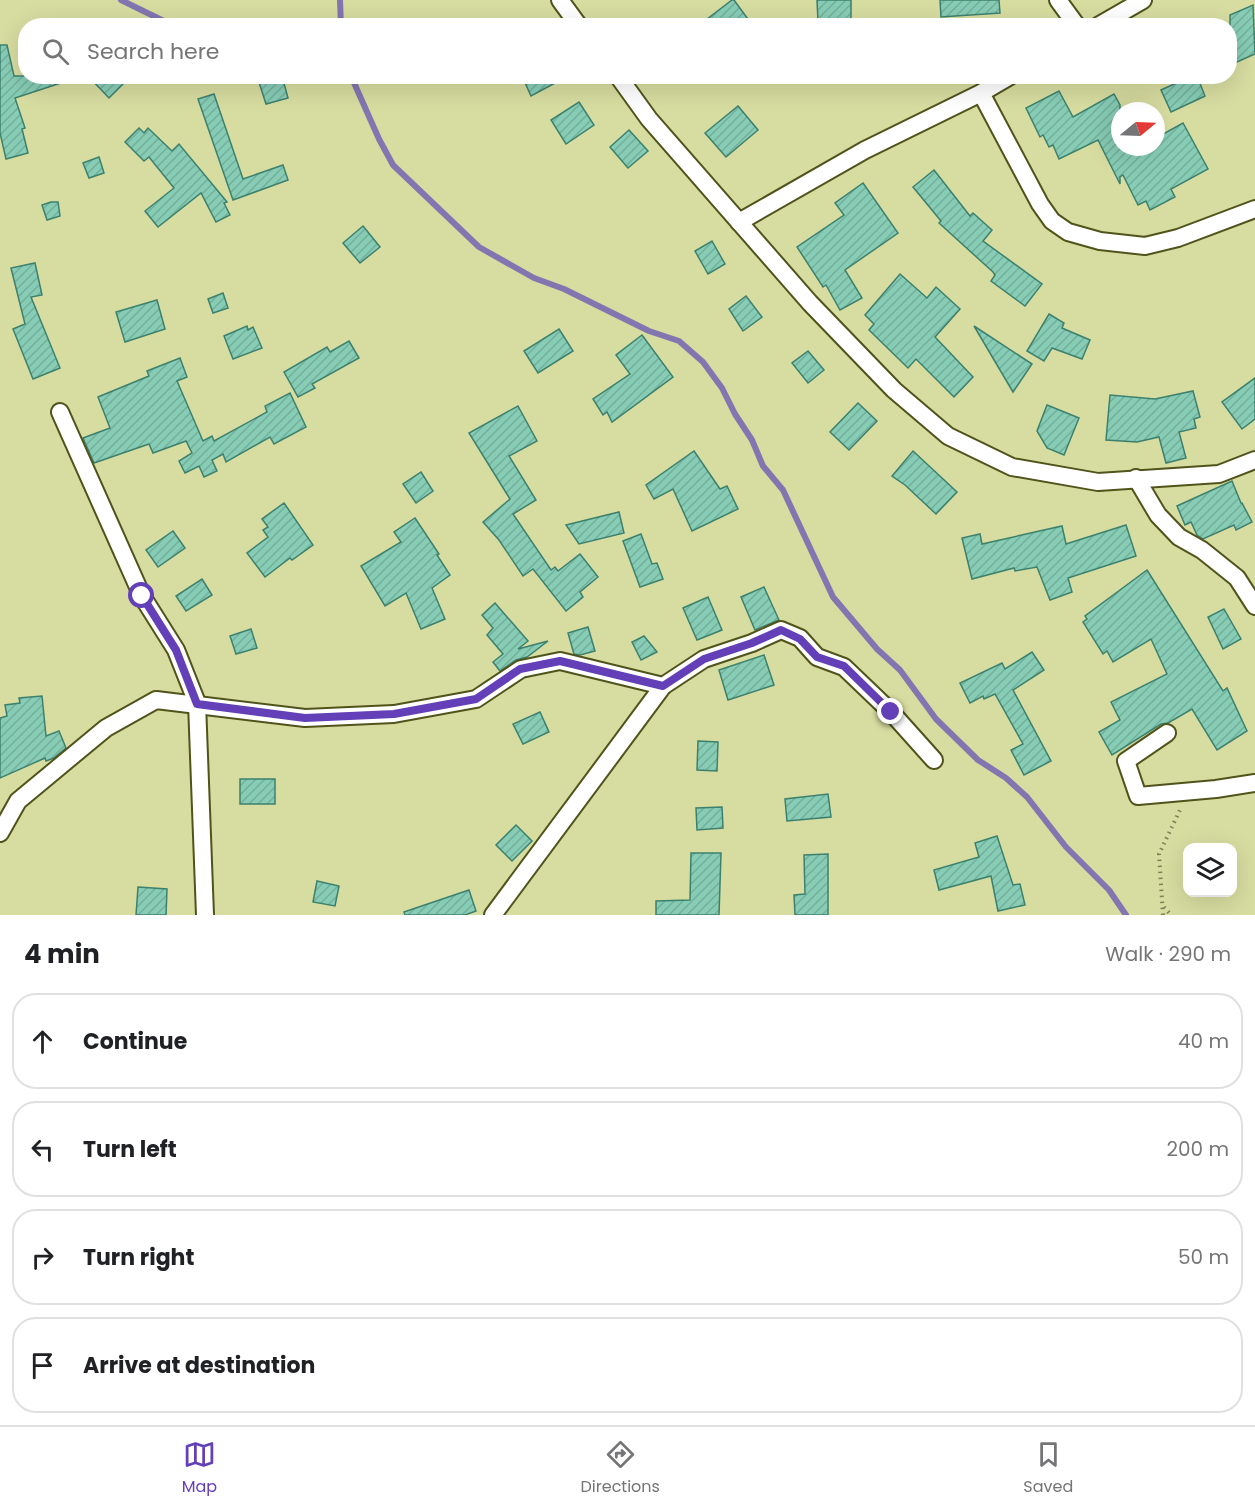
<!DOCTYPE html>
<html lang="en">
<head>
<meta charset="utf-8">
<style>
	body { margin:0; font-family:Poppins,sans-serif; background:#f2f2f2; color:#202124 }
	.controls { position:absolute; right:18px; bottom:18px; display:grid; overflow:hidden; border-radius:12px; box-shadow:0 6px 24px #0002 }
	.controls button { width:54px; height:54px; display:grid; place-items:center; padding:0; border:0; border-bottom:2px solid #e0e0e0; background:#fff; color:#202124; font:30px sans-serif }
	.compass { position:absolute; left:1111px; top:102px; width:54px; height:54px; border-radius:50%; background:#fff; box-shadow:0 6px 24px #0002; rotate:71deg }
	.stop { position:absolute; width:18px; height:18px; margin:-14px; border:4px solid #633fb8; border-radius:50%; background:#fff }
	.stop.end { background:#633fb8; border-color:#fff; box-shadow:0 2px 6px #0008 }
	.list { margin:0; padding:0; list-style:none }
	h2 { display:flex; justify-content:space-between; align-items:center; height:78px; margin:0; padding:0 24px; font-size:26px }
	h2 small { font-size:20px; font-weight:400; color:#757577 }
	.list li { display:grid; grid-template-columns:39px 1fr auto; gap:18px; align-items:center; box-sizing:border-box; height:96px; margin:0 12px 12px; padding:0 12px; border:2px solid #e0e0e0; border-radius:24px }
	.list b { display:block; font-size:22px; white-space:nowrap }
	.list em { font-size:20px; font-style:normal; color:#757577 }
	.icon { flex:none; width:33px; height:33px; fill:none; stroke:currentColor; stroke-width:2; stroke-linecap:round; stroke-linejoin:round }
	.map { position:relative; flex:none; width:1255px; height:915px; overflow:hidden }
	.search { position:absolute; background:#fff; box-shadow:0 6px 24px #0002; left:18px; right:18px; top:18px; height:66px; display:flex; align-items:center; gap:15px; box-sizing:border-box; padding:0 21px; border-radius:24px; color:#757577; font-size:22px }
	.sheet { height:510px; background:#fff }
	nav { display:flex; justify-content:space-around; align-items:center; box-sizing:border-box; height:84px; border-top:2px solid #e0e0e0; background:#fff; font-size:16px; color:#757577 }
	nav a { display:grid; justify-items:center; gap:3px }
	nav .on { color:#633fb8 }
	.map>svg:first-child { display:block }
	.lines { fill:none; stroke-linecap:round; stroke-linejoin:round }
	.stream { stroke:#8176b0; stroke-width:6 }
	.building { fill:url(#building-hatch); stroke:#3c816d; stroke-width:1.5 }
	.street-casing { stroke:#50531a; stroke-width:20 }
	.path { stroke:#7c8056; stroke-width:4; stroke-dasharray:1.5 4.5; stroke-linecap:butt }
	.street { stroke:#fff; stroke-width:16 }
	.route { stroke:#633fb8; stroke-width:8 }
</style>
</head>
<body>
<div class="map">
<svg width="1255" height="915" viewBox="0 0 1255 915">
	<defs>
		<pattern id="building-hatch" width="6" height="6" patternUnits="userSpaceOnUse" patternTransform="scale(1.5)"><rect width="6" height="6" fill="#87cdb6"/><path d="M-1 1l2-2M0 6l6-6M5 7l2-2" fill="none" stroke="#74af9b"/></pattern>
	</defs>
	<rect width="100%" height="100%" fill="#d7dca0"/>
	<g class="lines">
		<!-- stream -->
		<g class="stream">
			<path d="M121,0L174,26"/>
			<path d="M340,0L341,26"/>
			<path d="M269,26H276"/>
			<path d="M351,76L379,139L393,165L479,247L534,278L564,289L649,331L679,341L703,362L722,388L735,414L752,440L763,466L783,490L833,597L877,649L900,670L936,719L978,760L1006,778L1027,797L1066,847L1109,890L1126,915"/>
		</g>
	</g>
	<!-- building -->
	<g class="building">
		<path d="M732,0H734L753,26H698Z"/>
		<path d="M817,0H851V22H818Z"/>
		<path d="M940,0H999L1000,13L941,17Z"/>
		<path d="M1253,5L1255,54L1230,65V15Z"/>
		<path d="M0,45H7L14,76H69L70,80L15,98L25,128L22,129L28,153L6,159L0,133Z"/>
		<path d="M88,76H131L109,98Z"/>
		<path d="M257,76H282L288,98L266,104Z"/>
		<path d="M522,76H568L531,96Z"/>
		<path d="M1176,76H1197L1205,96L1171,112L1161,90L1179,82Z"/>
		<path d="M1059,91L1073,117L1114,94L1120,105V147H1156V138L1183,123L1208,169L1171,189L1175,197L1150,210L1146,201L1138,205L1123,175L1120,177V184L1098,140L1059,159L1053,145L1049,147L1043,135L1040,137L1026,108Z"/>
		<path d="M214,94L243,179L283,165L288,180L233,200L198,99Z"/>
		<path d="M579,102L594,125L566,144L551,120Z"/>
		<path d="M738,106L758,130L726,157L705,133Z"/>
		<path d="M139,128L144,133L148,128L172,151L179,144L227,202L224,203L230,215L216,222L201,193L158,227L145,211L174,188L149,157L144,161L125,142Z"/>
		<path d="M629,130L648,151L628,168L610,147Z"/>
		<path d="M99,157L104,173L89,178L83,163Z"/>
		<path d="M934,170L970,216L973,213L992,230L983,241L1042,284L1025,306L991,281L995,275L993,272L939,223L941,221L913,187Z"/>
		<path d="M863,183L898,233L845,270L862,298L840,310L826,285L823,287L797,247L844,215L835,203Z"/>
		<path d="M51,202H58L60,216L47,220L42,205Z"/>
		<path d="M363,226L380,247L360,263L343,243Z"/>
		<path d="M712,241L725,264L708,274L695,251Z"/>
		<path d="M35,263L42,295L31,297L60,368L33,379L13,329L25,324L11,268Z"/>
		<path d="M900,274L927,298L936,287L960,309L935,337L973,377L954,397L916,359L908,368L869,330L874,324L865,315Z"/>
		<path d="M223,293L228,308L213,313L208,299Z"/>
		<path d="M746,296L762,317L743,331L729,309Z"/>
		<path d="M157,300L165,329L125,342L116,312Z"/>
		<path d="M1049,314L1064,323L1062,328L1090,340L1082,359L1052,348L1044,361L1027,351Z"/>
		<path d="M247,326L248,330L253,327L262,348L233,359L224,336Z"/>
		<path d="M974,326L1032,364L1013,392Z"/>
		<path d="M559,329L573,351L538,373L524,351Z"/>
		<path d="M642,335L673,377L612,422L607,412L603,415L593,399L630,374L616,355Z"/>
		<path d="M349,341L359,358L312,384L315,388L298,397L284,372L327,347L330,352Z"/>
		<path d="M808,351L824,370L808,383L792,363Z"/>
		<path d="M180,358L187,377L177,381L203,441L212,436L214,441L267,412L265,406L290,393L306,427L274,444L270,437L226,462L223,454L212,460L217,471L204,477L199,466L185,473L179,461L192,453L186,441L153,453L149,444L94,463L83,438L110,428L98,397L149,376L147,371Z"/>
		<path d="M1255,378V419L1242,429L1222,402Z"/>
		<path d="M1193,391L1200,417L1194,419L1196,428L1179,432L1186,458L1166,463L1159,437L1137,442L1106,440L1110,395L1155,399Z"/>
		<path d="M858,403L877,421L849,450L830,432Z"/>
		<path d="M1047,405L1079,418L1064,455L1047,448L1037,431Z"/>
		<path d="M518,406L537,441L509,456L536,500L513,514L551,570L555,567L558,571L580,554L598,577L580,592L583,597L566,611L533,569L523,576L499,540L483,522L510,499L469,433Z"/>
		<path d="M694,451L720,489L727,486L738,509L692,531L673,489L654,499L646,485Z"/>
		<path d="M913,451L957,492L936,514L905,485L892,476Z"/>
		<path d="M421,472L433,491L416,503L403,484Z"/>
		<path d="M1232,481L1241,503H1242L1252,522L1236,530L1234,525L1203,539L1197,535L1191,522L1185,525L1177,506Z"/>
		<path d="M284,503L313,545L292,560L290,558L265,577L247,553L268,537L263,530L268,527L262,519Z"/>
		<path d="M619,512L624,533L579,544L566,525Z"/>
		<path d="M415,518L439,554L437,555L450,575L432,588L445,619L421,629L406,593L385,606L361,566L401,542L394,532Z"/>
		<path d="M1126,525L1136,556L1068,578L1072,592L1050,600L1037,567L1015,571L1014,568L972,579L962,538L980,534L982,544L1062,526L1066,544Z"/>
		<path d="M173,531L185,548L158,567L146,550Z"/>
		<path d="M641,534L652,564L657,563L663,579L640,587L623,541Z"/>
		<path d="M1147,570L1223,691L1227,688L1247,731L1217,750L1192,709L1168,723L1161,724L1112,755L1099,732L1120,720L1111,702L1167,674L1151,639L1113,662L1107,651L1103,654L1083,622L1087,619L1085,616Z"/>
		<path d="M202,579L212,595L186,611L176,596Z"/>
		<path d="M764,587L779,620L755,630L741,597Z"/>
		<path d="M708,597L722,630L697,640L683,608Z"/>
		<path d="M495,603L528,641L518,649L548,641L527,657L516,660L500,671L493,662L503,654L487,635L493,628L482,615Z"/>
		<path d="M1224,609L1241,639L1223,649L1208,617Z"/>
		<path d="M588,627L595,651L580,655L574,654L568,633Z"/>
		<path d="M251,629L257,648L236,654L230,636Z"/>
		<path d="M644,636L657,652L641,660L632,642Z"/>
		<path d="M1032,652L1044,670L1013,690L1051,761L1024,775L1011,750L1023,744L995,694L984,699L983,696L970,703L960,683L1002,663L1005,669Z"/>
		<path d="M764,655L774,685L728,700L719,670Z"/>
		<path d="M42,696L46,736L59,731L66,748L54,758L46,761L45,758L0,778V718L7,716L5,705L20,703L19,698Z"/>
		<path d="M540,712L549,732L523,744L513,724Z"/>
		<path d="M698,741L718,742L717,771L697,770Z"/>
		<rect x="240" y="779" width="35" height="25"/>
		<path d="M828,794L831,817L787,821L785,799Z"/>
		<path d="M722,807L723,828L697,830L696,808Z"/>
		<path d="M516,825L532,841L512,861L496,845Z"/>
		<path d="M997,836L1013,885L1020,884L1025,905L998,911L991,876L939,890L934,870L979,857L975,843Z"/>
		<path d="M691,853H721L719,915H656V901L690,900Z"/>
		<path d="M828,854V915H795L794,895L805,894L804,855Z"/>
		<path d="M317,881L339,886L335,906L313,902Z"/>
		<path d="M138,887L167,889L166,915H136Z"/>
		<path d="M469,890L476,911L465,915H405L404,912Z"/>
	</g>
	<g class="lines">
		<defs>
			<g id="street">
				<path d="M560,0L579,26"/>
				<path d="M1058,0L1077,26"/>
				<path d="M1098,26L1143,0"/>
				<path d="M618,76L649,119L810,303L894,390L948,436L1012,467L1098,482L1219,474L1255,460"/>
				<path d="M981,93L1040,204L1052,221L1068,232L1100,241L1145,246L1178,238L1255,209"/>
				<path d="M739,222L865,150L981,93L1010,76"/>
				<path d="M60,412L142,596L176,650L197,703L205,915"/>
				<path d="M1136,478L1158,515L1179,537L1202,550L1237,578L1255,606"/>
				<path d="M1167,733L1126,761L1138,796L1216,789L1255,783"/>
				<path d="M0,833L18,801L106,728L156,700L305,718L394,714L476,699L521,669L560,661L663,686L704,659L752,643L781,630L800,638L817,657L844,667L891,712L934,760"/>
				<path d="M493,915L663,686"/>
			</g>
		</defs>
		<!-- street casing -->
		<use href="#street" class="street-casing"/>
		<!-- path -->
		<g class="path">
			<path d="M1164,907L1171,915"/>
			<path d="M1163,915L1159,854L1180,810"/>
		</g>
		<!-- street -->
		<use href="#street" class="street"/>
	</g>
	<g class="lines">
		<!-- route -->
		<path class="route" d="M142,596L176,650L197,704L305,718L394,714L476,699L520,669L560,661L663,686L704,659L752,643L781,630L800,639L817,657L844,666L891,712"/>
	</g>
</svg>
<div class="controls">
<button><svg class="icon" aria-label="layers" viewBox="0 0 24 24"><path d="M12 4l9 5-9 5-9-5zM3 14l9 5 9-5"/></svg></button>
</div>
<svg class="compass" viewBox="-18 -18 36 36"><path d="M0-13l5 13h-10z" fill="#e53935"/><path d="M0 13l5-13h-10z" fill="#757577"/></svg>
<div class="stop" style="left:142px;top:596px"></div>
<div class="stop end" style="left:891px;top:712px"></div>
<div class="search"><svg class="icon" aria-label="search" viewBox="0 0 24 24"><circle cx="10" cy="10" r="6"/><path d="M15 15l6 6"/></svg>Search here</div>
</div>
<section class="sheet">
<h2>4 min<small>Walk · 290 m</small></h2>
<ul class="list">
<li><svg class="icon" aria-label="ahead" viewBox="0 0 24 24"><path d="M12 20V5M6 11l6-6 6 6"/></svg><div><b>Continue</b></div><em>40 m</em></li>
<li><svg class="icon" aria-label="left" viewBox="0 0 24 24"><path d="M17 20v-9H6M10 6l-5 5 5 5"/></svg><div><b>Turn left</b></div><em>200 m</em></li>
<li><svg class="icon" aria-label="right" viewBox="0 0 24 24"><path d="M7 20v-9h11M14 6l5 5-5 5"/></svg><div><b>Turn right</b></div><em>50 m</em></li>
<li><svg class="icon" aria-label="arrive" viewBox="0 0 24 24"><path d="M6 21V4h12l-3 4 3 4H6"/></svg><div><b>Arrive at destination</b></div></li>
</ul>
</section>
<nav>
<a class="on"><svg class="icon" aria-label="map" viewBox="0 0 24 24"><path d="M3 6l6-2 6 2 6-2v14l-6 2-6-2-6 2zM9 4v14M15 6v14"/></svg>Map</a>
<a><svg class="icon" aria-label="directions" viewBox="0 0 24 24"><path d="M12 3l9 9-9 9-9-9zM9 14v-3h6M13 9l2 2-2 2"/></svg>Directions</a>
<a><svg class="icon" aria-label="saved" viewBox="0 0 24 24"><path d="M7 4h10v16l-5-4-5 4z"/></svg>Saved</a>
</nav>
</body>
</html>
